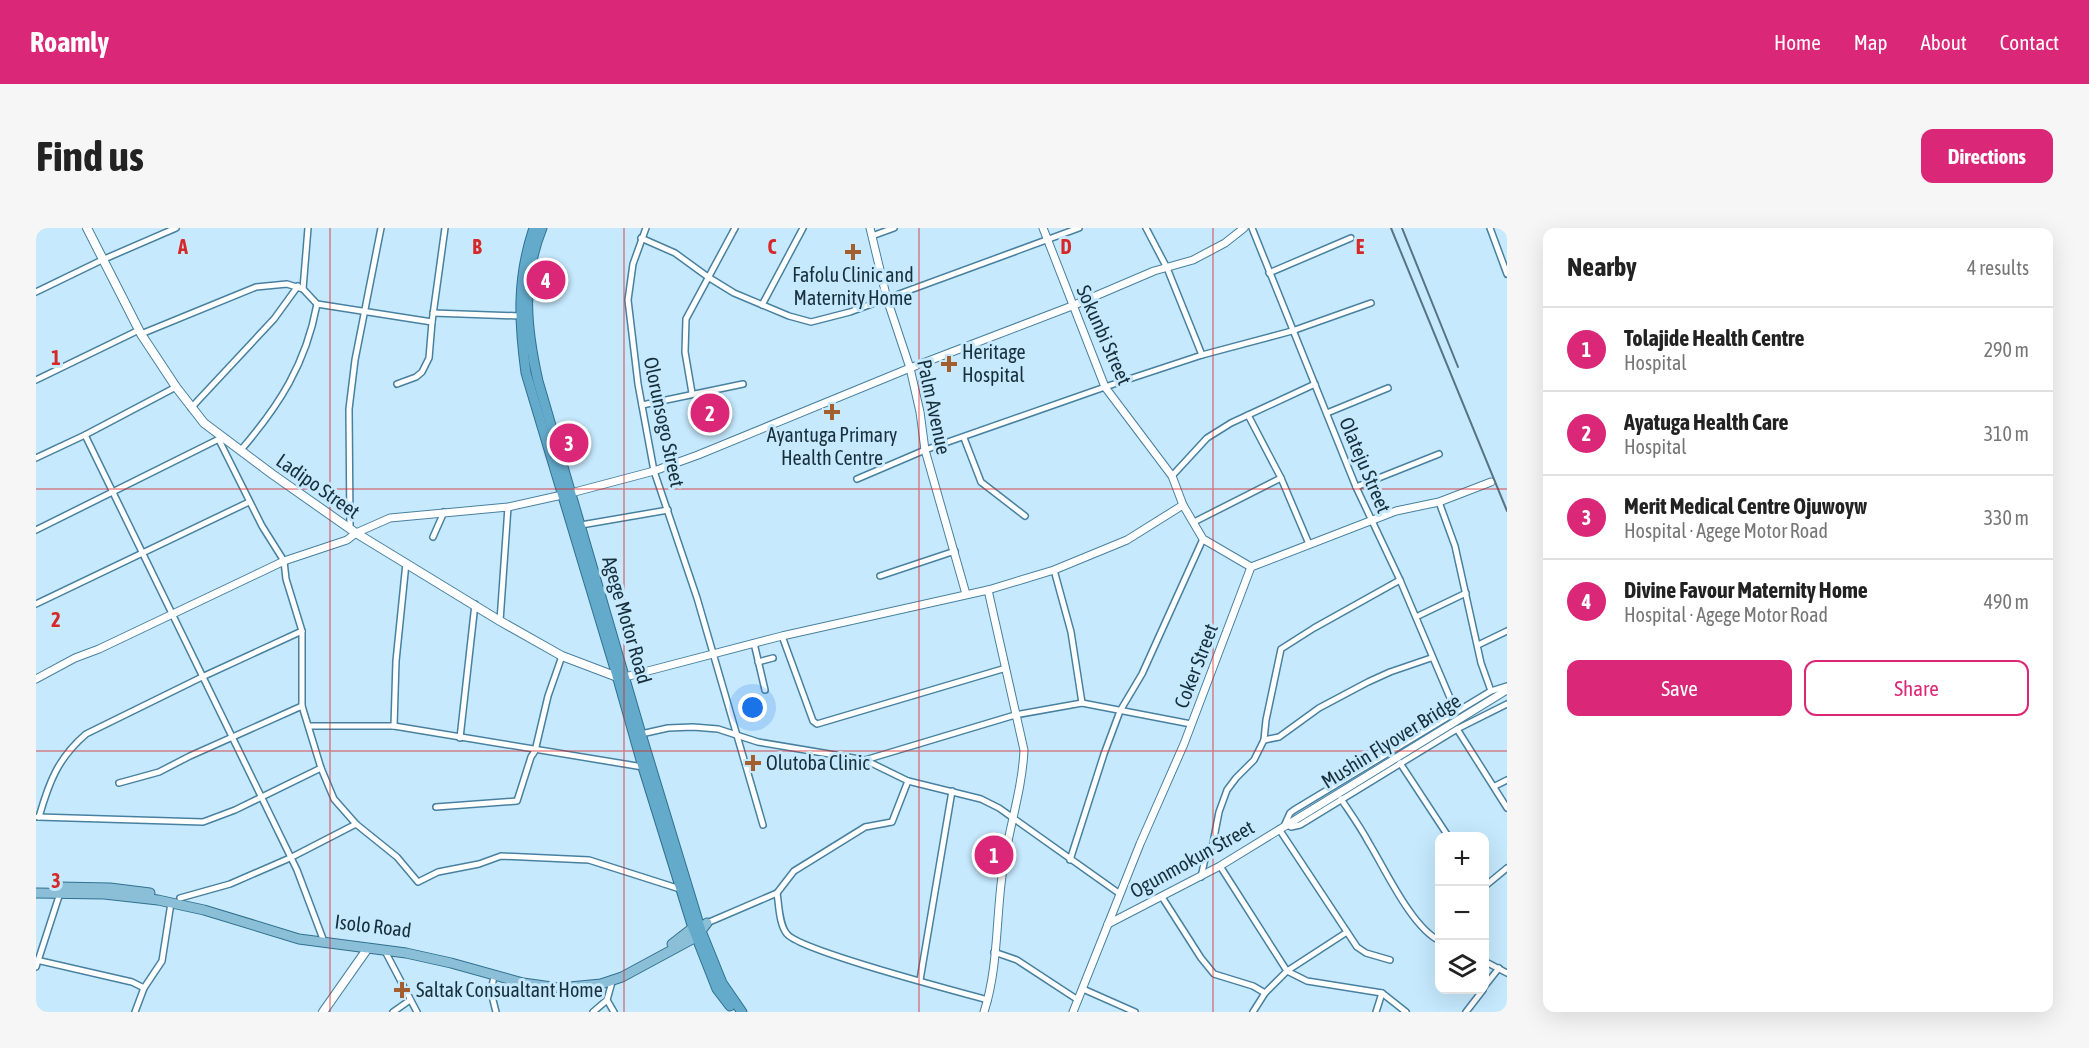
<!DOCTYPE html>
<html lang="en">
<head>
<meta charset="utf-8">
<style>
	body { margin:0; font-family:"Asap Condensed",sans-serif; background:#f6f6f6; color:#222 }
	.controls { position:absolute; right:18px; bottom:18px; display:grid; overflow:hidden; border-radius:12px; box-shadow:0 6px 24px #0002 }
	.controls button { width:54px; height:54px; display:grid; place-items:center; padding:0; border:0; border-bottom:2px solid #e0e0e0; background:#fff; color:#222; font:30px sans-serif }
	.you { position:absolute; left:717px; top:480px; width:21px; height:21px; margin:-15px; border:4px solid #fff; border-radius:50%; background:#1a73e8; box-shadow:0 0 0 9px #1a73e833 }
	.badge { display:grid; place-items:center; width:39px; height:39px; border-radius:50%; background:#db2777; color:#fff; font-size:20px; font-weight:700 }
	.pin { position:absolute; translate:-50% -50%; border:3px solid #fff; box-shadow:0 2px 6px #0006 }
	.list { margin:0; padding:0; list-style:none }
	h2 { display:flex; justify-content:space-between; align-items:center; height:78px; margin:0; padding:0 24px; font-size:26px }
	h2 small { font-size:20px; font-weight:400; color:#767676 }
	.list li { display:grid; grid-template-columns:39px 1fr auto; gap:18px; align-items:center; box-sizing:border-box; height:84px; padding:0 24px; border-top:2px solid #e0e0e0 }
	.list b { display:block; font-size:22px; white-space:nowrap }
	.list p { margin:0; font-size:20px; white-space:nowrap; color:#767676 }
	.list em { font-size:20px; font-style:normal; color:#767676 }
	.actions { display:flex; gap:12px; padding:18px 24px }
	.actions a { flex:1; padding:14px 0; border:2px solid #db2777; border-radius:12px; text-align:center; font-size:21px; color:#db2777 }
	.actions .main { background:#db2777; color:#fff }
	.icon { flex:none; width:33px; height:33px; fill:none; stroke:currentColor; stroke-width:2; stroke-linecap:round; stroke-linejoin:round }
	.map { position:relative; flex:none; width:1471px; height:784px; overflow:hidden; border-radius:12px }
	header { display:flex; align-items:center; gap:36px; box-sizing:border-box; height:84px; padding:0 30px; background:#db2777; color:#fff }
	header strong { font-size:28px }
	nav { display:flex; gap:33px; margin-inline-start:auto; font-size:21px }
	.intro { display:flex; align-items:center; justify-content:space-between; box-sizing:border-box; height:144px; padding:0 36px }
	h1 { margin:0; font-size:42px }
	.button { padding:15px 27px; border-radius:12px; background:#db2777; color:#fff; font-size:21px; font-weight:700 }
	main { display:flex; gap:36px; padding:0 36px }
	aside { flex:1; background:#fff; border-radius:12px; box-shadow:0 6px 24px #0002 }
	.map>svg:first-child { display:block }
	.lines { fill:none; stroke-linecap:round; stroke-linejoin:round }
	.minor-casing { stroke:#4881a0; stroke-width:8 }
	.tertiary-casing { stroke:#4881a0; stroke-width:9 }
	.secondary-casing { stroke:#4881a0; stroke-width:10 }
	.primary-casing { stroke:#307190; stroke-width:11 }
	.trunk-casing { stroke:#307190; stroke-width:11 }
	.minor { stroke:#fff; stroke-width:5 }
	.tertiary { stroke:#fff; stroke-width:7 }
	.secondary { stroke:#fff; stroke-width:8 }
	.primary { stroke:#8bbfd8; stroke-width:9 }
	.trunk { stroke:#64aacb; stroke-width:9 }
	.rail { stroke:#587483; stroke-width:2 }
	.grid { fill:none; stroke:#d62828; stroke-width:1.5; stroke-opacity:0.55 }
	.poi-dot { fill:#a35f30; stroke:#c6e9fd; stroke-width:2 }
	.labels { text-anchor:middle; stroke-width:6; stroke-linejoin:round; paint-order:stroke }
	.poi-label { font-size:20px; fill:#17303c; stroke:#c6e9fd; text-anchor:start }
	.street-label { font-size:20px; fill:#17303c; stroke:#c6e9fd }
	.grid-label { font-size:20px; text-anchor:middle; font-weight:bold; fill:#d62828; stroke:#c6e9fd; stroke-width:6; stroke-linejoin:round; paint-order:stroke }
</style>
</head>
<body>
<header>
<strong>Roamly</strong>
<nav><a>Home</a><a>Map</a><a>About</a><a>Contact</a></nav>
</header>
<div class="intro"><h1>Find us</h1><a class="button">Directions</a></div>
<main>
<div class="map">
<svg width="1471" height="784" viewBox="0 0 1471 784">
	<rect width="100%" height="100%" fill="#c6e9fd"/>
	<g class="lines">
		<defs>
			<g id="minor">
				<path d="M610,0L597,36L592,72L602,156L618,243L661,370L727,597"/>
				<path d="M1110,0L1131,40L1166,127"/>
				<path d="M1216,0L1320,259L1364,352L1420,484"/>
				<path d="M1454,0L1471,46"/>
				<path d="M836,8L858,0"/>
				<path d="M605,10L639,25L672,49L698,65L753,88L775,94L814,84L1043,0"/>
				<path d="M1233,45L1315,10"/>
				<path d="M267,61L272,0"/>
				<path d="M0,64L66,32L140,0"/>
				<path d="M726,77L767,0"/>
				<path d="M397,85L484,88"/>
				<path d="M105,106L220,59L251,56L267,61L281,76L396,94"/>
				<path d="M0,152L103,102"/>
				<path d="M361,156L380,149L386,144L393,130L396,94L409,0"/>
				<path d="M656,165L649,124L650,91L699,0"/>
				<path d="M606,177L707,156"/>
				<path d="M155,180L238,91L262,58"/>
				<path d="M1291,185L1352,160"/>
				<path d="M1212,187L1245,250L1273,316"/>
				<path d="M49,207L261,642L287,711"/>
				<path d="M928,210L945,254L989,288"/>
				<path d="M183,212L226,298L248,333L250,351L266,403V478L285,540L298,571L320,596"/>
				<path d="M204,223C243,178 270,136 281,76"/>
				<path d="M0,230L49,207L140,159"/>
				<path d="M1136,248L1171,210L1195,195L1279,156"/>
				<path d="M821,251L889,222L1069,159L1166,127L1256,103L1335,75"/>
				<path d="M1320,259L1403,226"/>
				<path d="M1403,274L1419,318L1445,435L1455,463"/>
				<path d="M1158,294L1245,250"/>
				<path d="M545,297L632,282"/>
				<path d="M314,299L313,181L319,132L345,0"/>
				<path d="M0,302L185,210"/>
				<path d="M397,309L408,284"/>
				<path d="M1018,342L1035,404L1046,475"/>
				<path d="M844,348L919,323"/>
				<path d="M0,376L213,274"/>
				<path d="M1380,389L1430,365"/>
				<path d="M464,393L472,279"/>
				<path d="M746,408L777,493L781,496L970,440"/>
				<path d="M718,415L729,462"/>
				<path d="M1442,417L1471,403"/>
				<path d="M722,434L737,430"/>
				<path d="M1471,458L1455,463L1258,582L1254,585L1249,596L1255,599L1264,597L1421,501L1471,476"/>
				<path d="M273,498H358L607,539"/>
				<path d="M358,498L360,433L370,335"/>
				<path d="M1421,501L1471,580"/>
				<path d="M605,506L632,500L657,499L682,501L722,514L829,532L872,553L945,571L963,580L1084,666"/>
				<path d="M424,510L439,376"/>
				<path d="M1228,512L1243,509L1283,480L1332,454L1354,444L1395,430"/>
				<path d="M829,532L979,487L1046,475L1155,496"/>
				<path d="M1364,535L1412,608"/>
				<path d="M83,555L123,544L154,528L266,478"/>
				<path d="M1459,558L1471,552"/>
				<path d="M1305,571C1315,586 1325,600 1333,615C1349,641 1376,700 1404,713"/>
				<path d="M400,579L481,573L495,529L499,523L512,468L526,428"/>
				<path d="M2,589L167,594L199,582L285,540"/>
				<path d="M3,589C13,554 22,530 50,506L166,449L266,403"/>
				<path d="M1243,601L1321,719L1330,725L1354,732"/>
				<path d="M1034,632L1068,526L1084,483L1106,446L1167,311"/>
				<path d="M1184,638L1251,743L1271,753L1346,765L1370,784"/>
				<path d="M1165,649L1169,631L1176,620L1183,584L1191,562L1200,550L1218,532L1228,512L1230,492L1245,421L1278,400L1364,352"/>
				<path d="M1448,659L1471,640"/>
				<path d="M741,665C743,677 743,697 751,706C765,723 920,763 952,772"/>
				<path d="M1126,669L1165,730L1178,746L1217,758L1229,765"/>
				<path d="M144,670L194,656L254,630L320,596L361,629L382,654L402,644L443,636L465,628L553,632L644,661"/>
				<path d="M671,695L741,665L758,643L829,599L856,594L872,553"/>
				<path d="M349,723L381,784"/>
				<path d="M958,724L981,732L1042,772"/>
				<path d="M0,732L96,754L108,760"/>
				<path d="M1448,733L1471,745"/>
				<path d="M0,739L24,665"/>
				<path d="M458,748L455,764L460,784"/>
				<path d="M884,752L916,563"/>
				<path d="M1448,759L1463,740"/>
				<path d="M1047,761L1099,784"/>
				<path d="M571,772L578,784"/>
				<path d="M99,784L108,760L126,733L135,675"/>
				<path d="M357,784L374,772"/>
				<path d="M557,784L571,772L576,754"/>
				<path d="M1217,784L1229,765L1251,743L1311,704"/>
				<path d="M1340,784L1346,765"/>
				<path d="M1430,784L1447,762"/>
			</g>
			<g id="tertiary">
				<path d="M834,0L851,71L874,140L884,184L889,222L930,366"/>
				<path d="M1007,0L1069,159L1136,248L1147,277L1167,311L1215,339"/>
				<path d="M589,449L746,408L952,362L1018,342L1091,312L1147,277"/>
				<path d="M0,451L39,430L63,421L225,344L248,333L311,312L320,305L354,290L472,279L535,265L618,243L662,227L874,140L1036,78L1118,43L1157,32L1189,15L1208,0"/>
				<path d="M1072,696L1184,638L1471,462"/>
				<path d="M948,784C962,741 960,693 966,648C971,605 986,565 988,522L952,362"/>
				<path d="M1037,784L1104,616L1148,516L1215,339L1360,283L1403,274L1455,254"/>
			</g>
			<g id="secondary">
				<path d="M51,0L105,106L140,159L168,195L236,246L320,305L464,393L526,428L584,450"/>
				<path d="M287,784L332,720"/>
			</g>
			<g id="primary">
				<path d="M23,659L74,660L114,665"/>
				<path d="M0,665L68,666L122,672L168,682L263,711L370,725L415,735L487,755L523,760L565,756L586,749L660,709L671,695"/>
				<path d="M636,716L663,695"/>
			</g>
			<g id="trunk">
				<path d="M498,0C481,50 483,93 490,145L582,451L607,539L657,700L681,761L694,778"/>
				<path d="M506,0C485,52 490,100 502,153L605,506L665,703L686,755L706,784"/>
			</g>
		</defs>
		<!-- minor casing -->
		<use href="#minor" class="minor-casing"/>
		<!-- tertiary casing -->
		<use href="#tertiary" class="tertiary-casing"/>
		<!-- secondary casing -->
		<use href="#secondary" class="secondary-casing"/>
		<!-- primary casing -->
		<use href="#primary" class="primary-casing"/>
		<!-- trunk casing -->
		<use href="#trunk" class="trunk-casing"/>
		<!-- minor -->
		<use href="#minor" class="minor"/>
		<!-- tertiary -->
		<use href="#tertiary" class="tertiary"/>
		<!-- secondary -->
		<use href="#secondary" class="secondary"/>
		<!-- primary -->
		<use href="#primary" class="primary"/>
		<!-- trunk -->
		<use href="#trunk" class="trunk"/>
		<!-- rail -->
		<g class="rail">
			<path d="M1355,0L1471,283"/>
			<path d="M1366,0L1422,139"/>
		</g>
	</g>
	<!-- grid -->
	<path class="grid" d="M294,0V784M588,0V784M883,0V784M1177,0V784M0,261H1471M0,523H1471"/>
	<!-- markers -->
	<g class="poi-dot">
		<path d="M814 15h6v6h6v6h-6v6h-6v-6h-6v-6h6z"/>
		<path d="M910 127h6v6h6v6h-6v6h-6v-6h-6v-6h6z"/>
		<path d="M793 175h6v6h6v6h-6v6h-6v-6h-6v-6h6z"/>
		<path d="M714 526h6v6h6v6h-6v6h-6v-6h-6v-6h6z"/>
		<path d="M363 753h6v6h6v6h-6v6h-6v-6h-6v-6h6z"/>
	</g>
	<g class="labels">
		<!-- poi labels -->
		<g class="poi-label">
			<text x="817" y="54" text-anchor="middle">Fafolu Clinic and<tspan x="817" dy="23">Maternity Home</tspan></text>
			<text x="926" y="131">Heritage<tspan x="926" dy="23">Hospital</tspan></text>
			<text x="796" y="214" text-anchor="middle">Ayantuga Primary<tspan x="796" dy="23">Health Centre</tspan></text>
			<text x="730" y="542">Olutoba Clinic</text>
			<text x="380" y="769">Saltak Consualtant Home</text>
		</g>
		<!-- street labels -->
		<g class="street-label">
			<text transform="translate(1068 107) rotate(66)" y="7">Sokunbi Street</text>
			<text transform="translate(898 179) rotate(78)" y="7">Palm Avenue</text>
			<text transform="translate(628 194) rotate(78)" y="7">Olorunsogo Street</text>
			<text transform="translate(1329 237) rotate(67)" y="7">Olateju Street</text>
			<text transform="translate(282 258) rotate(35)" y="7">Ladipo Street</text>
			<text transform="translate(591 392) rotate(74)" y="7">Agege Motor Road</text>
			<text transform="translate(1160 438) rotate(-69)" y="7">Coker Street</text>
			<text transform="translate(1355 513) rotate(-32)" y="7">Mushin Flyover Bridge</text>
			<text transform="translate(1156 631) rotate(-29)" y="7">Ogunmokun Street</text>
			<text transform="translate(337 698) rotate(7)" y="7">Isolo Road</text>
		</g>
	</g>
	<g class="grid-label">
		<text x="147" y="26">A</text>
		<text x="441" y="26">B</text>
		<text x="736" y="26">C</text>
		<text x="1030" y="26">D</text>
		<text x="1324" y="26">E</text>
		<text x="20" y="137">1</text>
		<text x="20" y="399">2</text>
		<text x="20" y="660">3</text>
	</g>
</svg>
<div class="controls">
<button>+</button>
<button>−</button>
<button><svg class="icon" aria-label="layers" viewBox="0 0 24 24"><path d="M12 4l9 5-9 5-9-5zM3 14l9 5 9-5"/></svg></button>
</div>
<div class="you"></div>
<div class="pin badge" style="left:958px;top:627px">1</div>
<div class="pin badge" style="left:674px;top:185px">2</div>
<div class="pin badge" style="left:533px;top:215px">3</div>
<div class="pin badge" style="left:510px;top:52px">4</div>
</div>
<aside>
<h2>Nearby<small>4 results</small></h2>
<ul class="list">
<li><span class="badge">1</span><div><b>Tolajide Health Centre</b><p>Hospital</p></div><em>290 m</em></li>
<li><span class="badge">2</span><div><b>Ayatuga Health Care</b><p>Hospital</p></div><em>310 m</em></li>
<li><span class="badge">3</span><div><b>Merit Medical Centre Ojuwoyw</b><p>Hospital · Agege Motor Road</p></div><em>330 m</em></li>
<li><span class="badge">4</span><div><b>Divine Favour Maternity Home</b><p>Hospital · Agege Motor Road</p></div><em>490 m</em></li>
</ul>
<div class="actions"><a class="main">Save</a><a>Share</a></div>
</aside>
</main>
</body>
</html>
